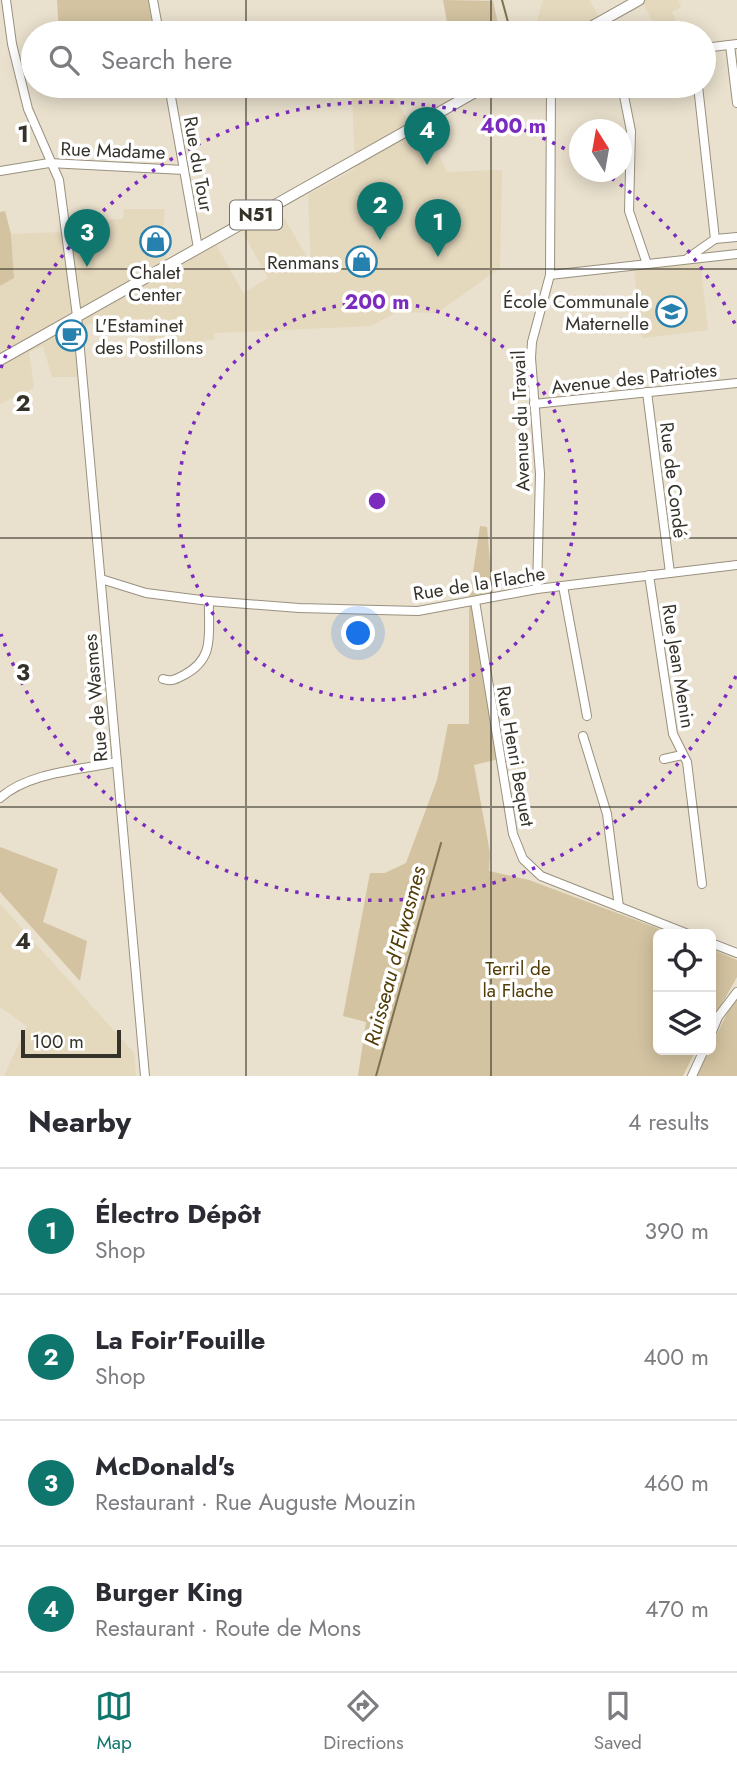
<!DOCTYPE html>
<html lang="en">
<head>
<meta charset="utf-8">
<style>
	body { margin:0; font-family:Jost,sans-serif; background:#f7f7f7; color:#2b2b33 }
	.controls { position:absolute; right:21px; bottom:21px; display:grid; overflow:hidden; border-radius:10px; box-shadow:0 4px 18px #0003 }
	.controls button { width:63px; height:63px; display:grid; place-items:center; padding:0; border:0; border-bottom:2px solid #e1e1e2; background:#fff; color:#2b2b33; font:35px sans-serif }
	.compass { position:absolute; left:569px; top:119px; width:63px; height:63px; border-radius:50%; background:#fff; box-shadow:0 4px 18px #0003; rotate:349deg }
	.scale { position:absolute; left:21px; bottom:18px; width:100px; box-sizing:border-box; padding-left:7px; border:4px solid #35322a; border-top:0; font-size:19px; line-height:24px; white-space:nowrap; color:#35322a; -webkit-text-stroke:5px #fff; paint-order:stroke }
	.you { position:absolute; left:359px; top:634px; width:24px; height:24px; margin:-18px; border:5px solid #fff; border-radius:50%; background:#1a73e8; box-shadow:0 0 0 10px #1a73e833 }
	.badge { display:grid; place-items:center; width:46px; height:46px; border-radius:50%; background:#0f766e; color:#fff; font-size:23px; font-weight:700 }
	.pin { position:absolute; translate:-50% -58px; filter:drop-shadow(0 2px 4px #0008) }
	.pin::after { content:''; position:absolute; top:37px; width:24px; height:21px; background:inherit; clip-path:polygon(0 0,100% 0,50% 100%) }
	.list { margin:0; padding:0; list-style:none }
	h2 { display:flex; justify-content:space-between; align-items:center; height:91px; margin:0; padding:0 28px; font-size:30px }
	h2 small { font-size:23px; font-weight:400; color:#7c7c81 }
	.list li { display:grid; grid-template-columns:46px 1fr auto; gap:21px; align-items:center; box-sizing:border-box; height:126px; padding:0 28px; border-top:2px solid #e1e1e2 }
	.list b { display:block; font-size:26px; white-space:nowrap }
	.list p { margin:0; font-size:23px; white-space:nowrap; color:#7c7c81 }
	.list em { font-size:23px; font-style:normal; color:#7c7c81 }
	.icon { flex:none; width:38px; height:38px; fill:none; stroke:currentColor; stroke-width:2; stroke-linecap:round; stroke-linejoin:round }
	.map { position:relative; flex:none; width:737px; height:1076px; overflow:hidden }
	.search { position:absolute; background:#fff; box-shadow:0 4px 18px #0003; left:21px; right:21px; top:21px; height:77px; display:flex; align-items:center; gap:18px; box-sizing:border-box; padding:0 24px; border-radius:38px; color:#7c7c81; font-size:26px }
	.sheet { height:595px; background:#fff }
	nav { display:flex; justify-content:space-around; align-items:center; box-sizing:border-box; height:98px; border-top:2px solid #e1e1e2; background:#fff; font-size:19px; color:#7c7c81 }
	nav a { display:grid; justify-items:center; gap:4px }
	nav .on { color:#0f766e }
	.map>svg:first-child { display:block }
	.built { fill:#e4d8bd }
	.green { fill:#d3c3a1 }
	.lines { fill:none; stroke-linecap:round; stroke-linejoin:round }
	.stream { stroke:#7e7152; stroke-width:2 }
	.minor-casing { stroke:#99917f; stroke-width:10 }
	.major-casing { stroke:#99917f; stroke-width:12 }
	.minor { stroke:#fff; stroke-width:8 }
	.major { stroke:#fff; stroke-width:10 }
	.grid { fill:none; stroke:#35322a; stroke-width:2; stroke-opacity:0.55 }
	.ring { fill:none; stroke:#7b2cbf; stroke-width:3.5; stroke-dasharray:3.5 7 }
	.labels { text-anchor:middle; stroke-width:7; stroke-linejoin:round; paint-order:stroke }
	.shield { fill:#fff; stroke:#72706a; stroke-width:2 }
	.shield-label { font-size:18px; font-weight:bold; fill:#35322a }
	.street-label { font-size:19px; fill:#35322a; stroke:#fff }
	.poi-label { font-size:19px; fill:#35322a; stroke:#fff; text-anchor:end }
	.park-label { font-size:19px; fill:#513c05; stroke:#fff }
	.water-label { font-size:21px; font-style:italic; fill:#523d06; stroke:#fff }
	.grid-label { font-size:23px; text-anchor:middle; font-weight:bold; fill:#35322a; stroke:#fff; stroke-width:7; stroke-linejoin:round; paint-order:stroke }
	.centre { fill:#7b2cbf; stroke:#fff; stroke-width:3.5 }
	.ring-label { font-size:21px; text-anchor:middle; font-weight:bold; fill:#7b2cbf; stroke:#fff; stroke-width:7; stroke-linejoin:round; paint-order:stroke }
</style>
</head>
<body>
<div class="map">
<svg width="737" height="1076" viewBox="0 0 737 1076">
	<rect width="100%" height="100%" fill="#e9e0cd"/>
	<!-- built -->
	<g class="built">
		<path d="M543,0H589L599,17L571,33H543L537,21Z"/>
		<path d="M641,0H678L681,7L672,12L682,33H659Z"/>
		<path d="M389,89L412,127L424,123L447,172L502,170L500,268L437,313L397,312L371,326L214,333V340L151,346L145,319L89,324L73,332L78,377H52L43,346L29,352L34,388L0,404V286L14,278L11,234L65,232V227L96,220L123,219L124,209H165L162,247L169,264L213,239L243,293L268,278L241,229L279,209L311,264L308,195L355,169L352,92Z"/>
		<path d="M700,261L708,330L642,338L634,269Z"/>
		<path d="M0,904L134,1053L136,1076H4L27,1026L0,1007Z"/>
	</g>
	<!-- green -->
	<g class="green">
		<path d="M57,0H148L154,33H59Z"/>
		<path d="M443,0L493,1L500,33H449Z"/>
		<path d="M5,211L11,234L14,278L0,286V212Z"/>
		<path d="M480,526L487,527L493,596L473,600L499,759L474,765L490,853L489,871L529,880L673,934H658V1050H696L683,1076H358L366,1022L343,1016L370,873H385L406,863L437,780L448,724H469V599Z"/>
		<path d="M0,847L58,869L43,922L87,941L80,981L0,892Z"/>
		<path d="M711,949L737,960V977L711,1023Z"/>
		<path d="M737,994V1076H696Z"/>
	</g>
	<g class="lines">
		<!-- stream -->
		<g class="stream">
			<path d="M502,0L511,33"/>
			<path d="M376,1076L441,843"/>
		</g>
		<defs>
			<g id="minor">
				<path d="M6,0L12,44L28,109L59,180L77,316L145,1076"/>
				<path d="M153,0L159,33"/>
				<path d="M730,45L737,103"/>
				<path d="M704,48L737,44"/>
				<path d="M169,86L198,248"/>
				<path d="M622,86L631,131L629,211L647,264"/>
				<path d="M698,86L715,239"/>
				<path d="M0,171L49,163L184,170"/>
				<path d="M688,258L715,239L737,237"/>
				<path d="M550,275L737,254"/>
				<path d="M647,392L670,573"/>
				<path d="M534,404L737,383"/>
				<path d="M649,575L673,734L687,762L702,884"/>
				<path d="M101,579L146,593L209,601L299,608L418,611L537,589L737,565"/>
				<path d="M563,586L587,716"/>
				<path d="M537,589L540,474L531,358L532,342L550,275L551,86"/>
				<path d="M475,601L513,834L523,859L541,876L688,934"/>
				<path d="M163,679C172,682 176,679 184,675C216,658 208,634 209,601"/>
				<path d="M583,736L607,814L619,907"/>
				<path d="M664,759L682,755"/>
				<path d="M0,798C29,772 80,770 117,762"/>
				<path d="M711,943L737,953"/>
				<path d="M711,1034L718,1017L737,992"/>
				<path d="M692,1076L704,1050"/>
			</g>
			<g id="major">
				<path d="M580,33L639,0"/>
				<path d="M0,360L486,86"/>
			</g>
		</defs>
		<!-- minor casing -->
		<use href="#minor" class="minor-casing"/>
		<!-- major casing -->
		<use href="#major" class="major-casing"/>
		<!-- minor -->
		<use href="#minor" class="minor"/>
		<!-- major -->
		<use href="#major" class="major"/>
	</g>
	<!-- grid -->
	<path class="grid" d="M246,0V33M491,0V33M246,86V1076M491,86V1076M0,269H737M0,538H737M0,807H737"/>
	<!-- distance rings -->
	<g class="ring">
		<circle cx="377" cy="501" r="199"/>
		<path d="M736 676A399 399 0 0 1 1 634M1 368A399 399 0 0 1 576 155M603 172A399 399 0 0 1 736 326"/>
	</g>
	<!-- icons -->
	<defs>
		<symbol id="shop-ring" viewBox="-11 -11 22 22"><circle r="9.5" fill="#fff" stroke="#2781af" stroke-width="1.5"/><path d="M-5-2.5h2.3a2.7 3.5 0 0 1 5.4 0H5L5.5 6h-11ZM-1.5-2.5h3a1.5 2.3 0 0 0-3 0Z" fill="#2781af"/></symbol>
		<symbol id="school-ring" viewBox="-11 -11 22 22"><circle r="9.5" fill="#fff" stroke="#2781af" stroke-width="1.5"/><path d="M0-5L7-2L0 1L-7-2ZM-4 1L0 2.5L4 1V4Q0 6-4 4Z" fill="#2781af"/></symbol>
		<symbol id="cafe-ring" viewBox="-11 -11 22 22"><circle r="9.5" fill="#fff" stroke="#2781af" stroke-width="1.5"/><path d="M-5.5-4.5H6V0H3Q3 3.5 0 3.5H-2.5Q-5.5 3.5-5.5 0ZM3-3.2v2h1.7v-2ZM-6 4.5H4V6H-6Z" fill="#2781af"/></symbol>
	</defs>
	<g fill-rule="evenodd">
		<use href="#shop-ring" x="138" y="224" width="35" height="35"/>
		<use href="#shop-ring" x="344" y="244" width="35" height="35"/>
		<use href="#school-ring" x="654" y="294" width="35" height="35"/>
		<use href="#cafe-ring" x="54" y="318" width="35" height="35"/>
	</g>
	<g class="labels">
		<!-- shield labels -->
		<rect class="shield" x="230" y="200.5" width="52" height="29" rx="5"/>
		<g class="shield-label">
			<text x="256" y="221">N51</text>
		</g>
		<!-- street labels -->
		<g class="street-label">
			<text transform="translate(113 150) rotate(2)" y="7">Rue Madame</text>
			<text transform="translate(199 164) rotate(80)" y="7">Rue du Tour</text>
			<text transform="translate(634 378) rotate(-6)" y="7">Avenue des Patriotes</text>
			<text transform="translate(520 421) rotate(-92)" y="7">Avenue du Travail</text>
			<text transform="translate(674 480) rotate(83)" y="7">Rue de Condé</text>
			<text transform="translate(479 583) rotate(-9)" y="7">Rue de la Flache</text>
			<text transform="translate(679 666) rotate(81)" y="7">Rue Jean Menin</text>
			<text transform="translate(95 698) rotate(-95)" y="7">Rue de Wasmes</text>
			<text transform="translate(516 756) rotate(80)" y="7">Rue Henri Bequet</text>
		</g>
		<!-- poi labels -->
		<g class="poi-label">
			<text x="339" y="269">Renmans</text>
			<text x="155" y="279" text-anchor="middle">Chalet<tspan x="155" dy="22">Center</tspan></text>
			<text x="649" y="308">École Communale<tspan x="649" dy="22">Maternelle</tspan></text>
			<text x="95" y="332" text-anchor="start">L'Estaminet<tspan x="95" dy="22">des Postillons</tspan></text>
		</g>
		<!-- park labels -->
		<g class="park-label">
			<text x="518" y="975">Terril de<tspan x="518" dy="22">la Flache</tspan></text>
		</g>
		<!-- water labels -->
		<g class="water-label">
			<text transform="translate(395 956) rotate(-75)" y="7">Ruisseau d'Elwasmes</text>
		</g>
	</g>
	<g class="grid-label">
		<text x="23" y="142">1</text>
		<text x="23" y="411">2</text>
		<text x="23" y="680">3</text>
		<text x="23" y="949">4</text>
	</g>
	<circle cx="377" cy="501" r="10" class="centre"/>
	<g class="ring-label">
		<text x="513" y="133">400 m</text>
		<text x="377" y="309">200 m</text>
	</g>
</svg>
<div class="controls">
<button><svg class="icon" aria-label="locate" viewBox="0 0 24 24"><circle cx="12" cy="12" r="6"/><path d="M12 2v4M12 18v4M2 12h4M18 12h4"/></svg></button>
<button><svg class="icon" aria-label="layers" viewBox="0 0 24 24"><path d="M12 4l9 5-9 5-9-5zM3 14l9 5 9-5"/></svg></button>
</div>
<svg class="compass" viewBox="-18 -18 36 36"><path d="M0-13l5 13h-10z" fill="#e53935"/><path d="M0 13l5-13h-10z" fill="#7c7c81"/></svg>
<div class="scale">100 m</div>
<div class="you"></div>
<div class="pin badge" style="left:438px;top:257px">1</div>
<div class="pin badge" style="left:380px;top:240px">2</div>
<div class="pin badge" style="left:87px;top:267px">3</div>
<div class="pin badge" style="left:427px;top:165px">4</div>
<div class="search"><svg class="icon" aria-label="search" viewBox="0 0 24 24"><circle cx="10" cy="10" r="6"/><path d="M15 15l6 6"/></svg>Search here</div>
</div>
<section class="sheet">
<h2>Nearby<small>4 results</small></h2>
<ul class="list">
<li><span class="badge">1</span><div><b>Électro Dépôt</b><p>Shop</p></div><em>390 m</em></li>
<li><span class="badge">2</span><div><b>La Foir'Fouille</b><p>Shop</p></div><em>400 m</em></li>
<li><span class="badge">3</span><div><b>McDonald's</b><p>Restaurant · Rue Auguste Mouzin</p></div><em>460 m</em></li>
<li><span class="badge">4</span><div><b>Burger King</b><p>Restaurant · Route de Mons</p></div><em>470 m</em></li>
</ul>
</section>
<nav>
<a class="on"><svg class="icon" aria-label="map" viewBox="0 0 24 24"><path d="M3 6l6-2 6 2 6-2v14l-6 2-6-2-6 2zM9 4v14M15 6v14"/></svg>Map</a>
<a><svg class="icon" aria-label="directions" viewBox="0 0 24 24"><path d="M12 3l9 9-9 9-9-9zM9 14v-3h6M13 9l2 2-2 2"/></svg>Directions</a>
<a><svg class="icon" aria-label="saved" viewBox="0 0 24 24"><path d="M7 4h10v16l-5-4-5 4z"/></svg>Saved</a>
</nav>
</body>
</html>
